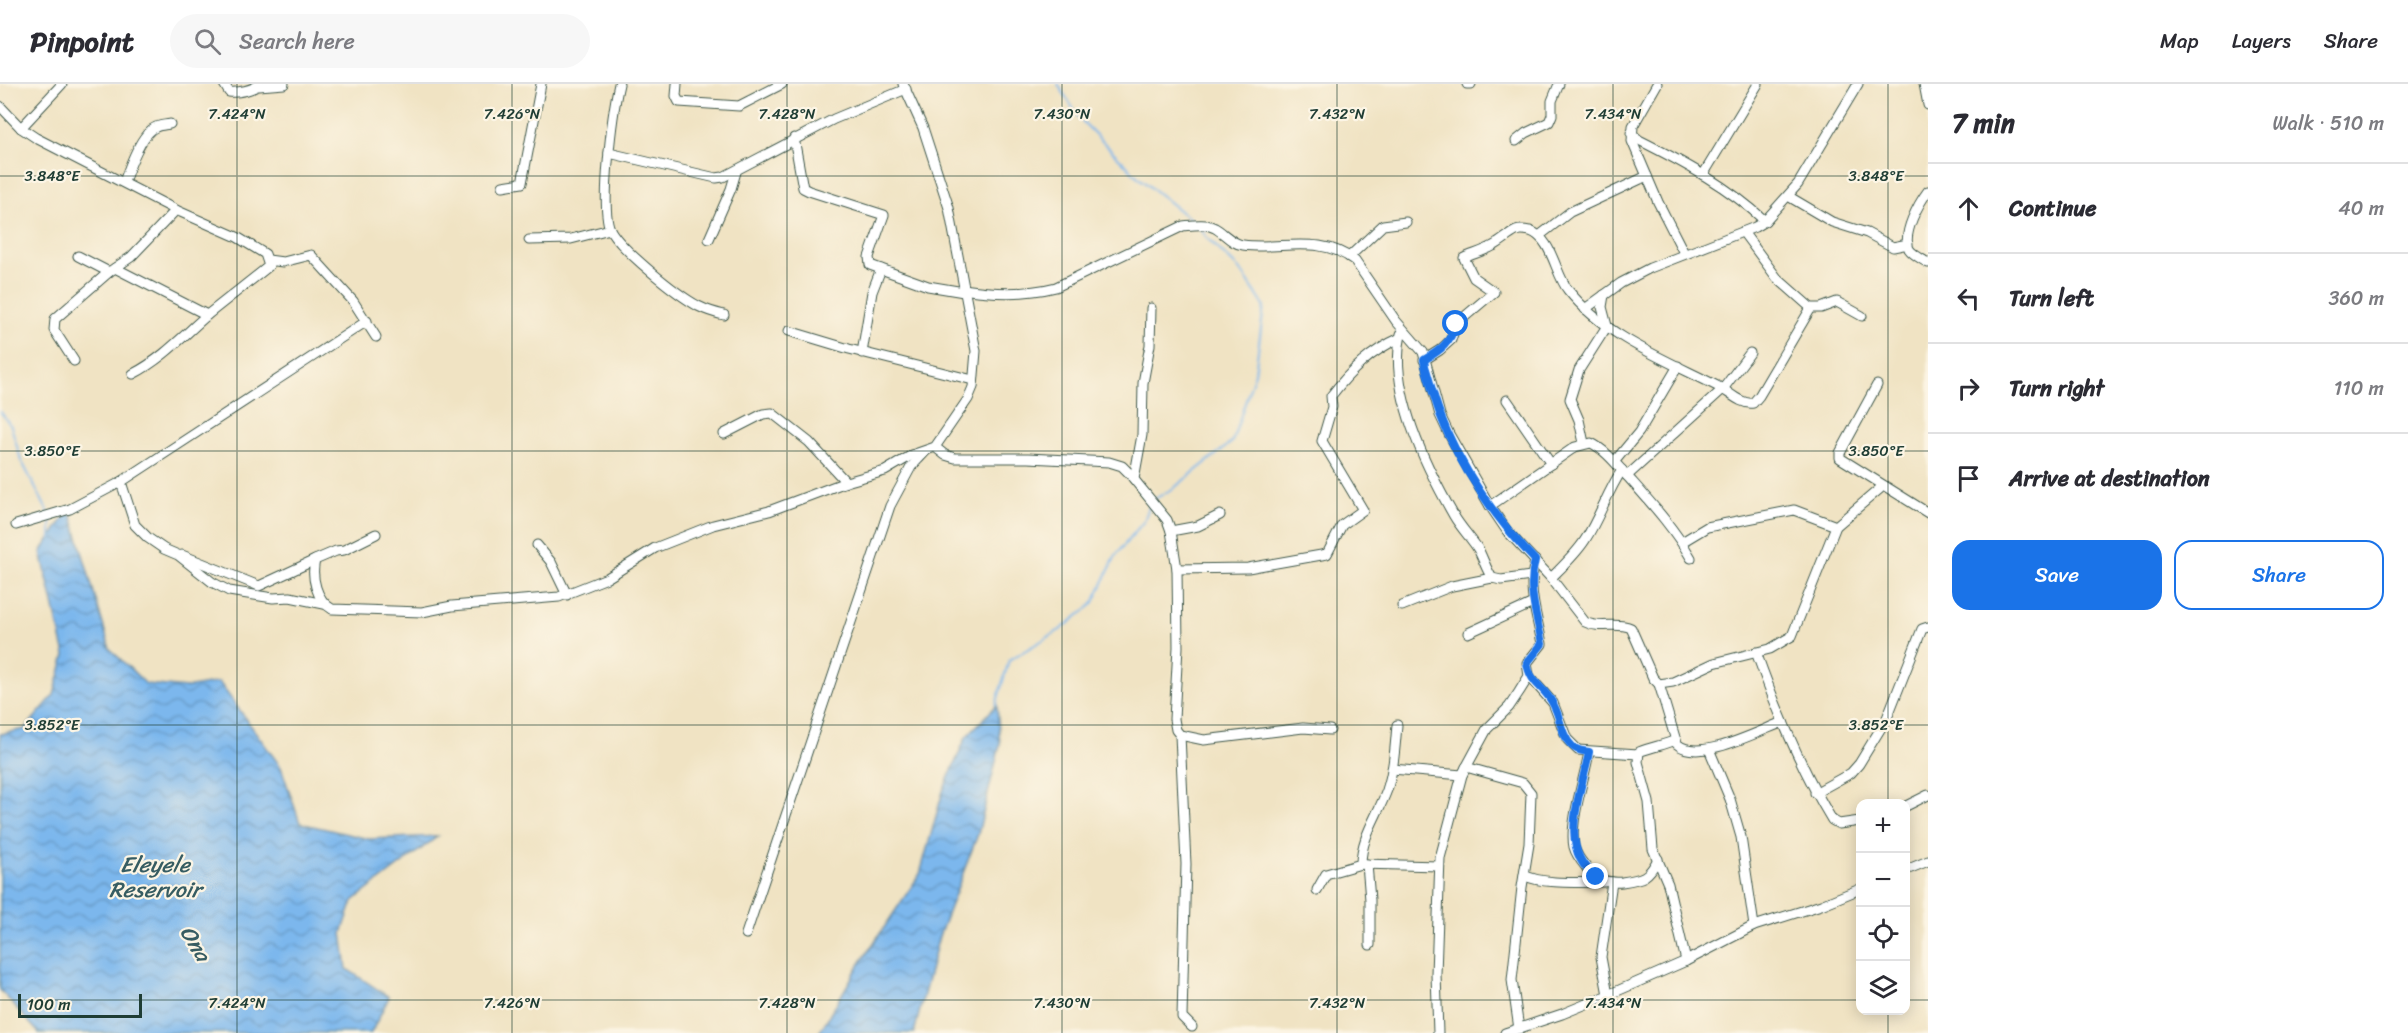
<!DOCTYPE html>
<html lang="en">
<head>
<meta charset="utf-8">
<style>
	body { margin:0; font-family:Sriracha,sans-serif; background:#f7f7f7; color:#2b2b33 }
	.controls { position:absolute; right:18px; bottom:18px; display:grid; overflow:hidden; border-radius:12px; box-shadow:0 3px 15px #0003 }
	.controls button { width:54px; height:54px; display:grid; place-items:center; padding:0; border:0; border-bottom:2px solid #e1e1e2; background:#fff; color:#2b2b33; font:30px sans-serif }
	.scale { position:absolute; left:18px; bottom:15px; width:124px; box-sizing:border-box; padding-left:6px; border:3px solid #1f3d34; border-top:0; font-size:16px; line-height:21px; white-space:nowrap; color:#1f3d34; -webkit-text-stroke:4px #fcf5e5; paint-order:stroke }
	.stop { position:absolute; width:18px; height:18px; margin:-14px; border:4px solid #1a73e8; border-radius:50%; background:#fff }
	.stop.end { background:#1a73e8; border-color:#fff; box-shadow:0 2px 6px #0008 }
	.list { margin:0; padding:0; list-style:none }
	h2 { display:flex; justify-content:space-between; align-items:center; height:78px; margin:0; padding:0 24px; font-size:26px }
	h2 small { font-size:20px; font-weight:400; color:#7c7c81 }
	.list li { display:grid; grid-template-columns:39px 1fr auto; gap:18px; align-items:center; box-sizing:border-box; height:90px; padding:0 24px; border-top:2px solid #e1e1e2 }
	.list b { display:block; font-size:22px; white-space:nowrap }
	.list em { font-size:20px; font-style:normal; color:#7c7c81 }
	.actions { display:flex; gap:12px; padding:18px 24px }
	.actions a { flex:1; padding:14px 0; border:2px solid #1a73e8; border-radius:18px; text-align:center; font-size:21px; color:#1a73e8 }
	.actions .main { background:#1a73e8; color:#fff }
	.icon { flex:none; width:33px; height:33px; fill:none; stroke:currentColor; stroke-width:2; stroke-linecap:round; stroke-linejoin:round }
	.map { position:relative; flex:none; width:1928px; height:949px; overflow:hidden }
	header { display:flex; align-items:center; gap:36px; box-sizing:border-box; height:84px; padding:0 30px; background:#fff; border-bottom:2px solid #e1e1e2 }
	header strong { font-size:28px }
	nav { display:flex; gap:33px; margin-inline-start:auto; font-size:21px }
	.search { width:420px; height:54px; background:#f7f7f7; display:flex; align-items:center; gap:15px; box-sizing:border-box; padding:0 21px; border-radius:33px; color:#7c7c81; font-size:22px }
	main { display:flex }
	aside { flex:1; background:#fff }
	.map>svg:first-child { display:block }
	.water { fill:url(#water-waves); stroke:#4e7a90; stroke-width:1.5 }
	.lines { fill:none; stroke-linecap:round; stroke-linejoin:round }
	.stream { stroke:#7cb7ed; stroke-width:2 }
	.minor-casing { stroke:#3e5649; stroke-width:11 }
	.minor { stroke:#fff; stroke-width:9 }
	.route { stroke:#1a73e8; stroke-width:8 }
	.ticks { fill:none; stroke:#1f3d34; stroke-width:1.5; stroke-opacity:0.45 }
	.labels { text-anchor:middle; stroke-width:4.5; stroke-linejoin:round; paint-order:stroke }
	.water-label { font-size:22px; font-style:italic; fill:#365c62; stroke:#fcf5e5 }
	.ticks-label { font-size:15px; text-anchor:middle; fill:#1f3d34; stroke:#fcf5e5; stroke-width:4.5; stroke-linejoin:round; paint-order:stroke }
</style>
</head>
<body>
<header>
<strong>Pinpoint</strong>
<div class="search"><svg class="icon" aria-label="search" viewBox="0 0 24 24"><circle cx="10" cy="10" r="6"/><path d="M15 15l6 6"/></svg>Search here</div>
<nav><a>Map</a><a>Layers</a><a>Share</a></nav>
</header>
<main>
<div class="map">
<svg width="1928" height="949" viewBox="0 0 1928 949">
	<defs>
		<pattern id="water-waves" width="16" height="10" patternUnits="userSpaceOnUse" patternTransform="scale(1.5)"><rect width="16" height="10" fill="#7cb7ed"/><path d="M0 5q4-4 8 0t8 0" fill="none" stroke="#6596c1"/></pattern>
	</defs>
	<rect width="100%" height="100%" fill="#fcf5e5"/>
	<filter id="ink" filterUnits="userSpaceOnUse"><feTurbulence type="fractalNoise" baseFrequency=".0167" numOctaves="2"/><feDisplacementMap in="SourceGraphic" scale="12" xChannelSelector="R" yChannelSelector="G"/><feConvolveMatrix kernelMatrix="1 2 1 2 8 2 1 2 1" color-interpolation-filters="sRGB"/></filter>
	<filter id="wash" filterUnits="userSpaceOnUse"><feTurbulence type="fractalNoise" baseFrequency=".008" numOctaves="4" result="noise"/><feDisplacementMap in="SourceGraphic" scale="24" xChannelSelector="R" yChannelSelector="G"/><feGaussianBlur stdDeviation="1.35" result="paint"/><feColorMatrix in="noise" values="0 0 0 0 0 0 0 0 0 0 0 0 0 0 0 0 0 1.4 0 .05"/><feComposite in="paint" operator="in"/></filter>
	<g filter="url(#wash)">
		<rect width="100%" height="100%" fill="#f0e3c3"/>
		<!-- water -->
		<g class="water">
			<path d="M70,425L110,565L146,600L186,604L219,598L281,683L300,739L369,755L438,752L353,817L342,849L347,885L389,913L371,949H39L0,906V650L25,645L54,611L65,571L41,468Z"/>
			<path d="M997,621L1000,661L978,750L939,852L914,949H819L861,878L920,790L943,707L966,653Z"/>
		</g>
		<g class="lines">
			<!-- stream -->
			<g class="stream">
				<path d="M1058,0L1079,34L1139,94L1194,138"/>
				<path d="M0,327L11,342L21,376L49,430"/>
				<path d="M1153,416L1174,404L1232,358L1255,289L1264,222L1242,188L1207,154L1200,144"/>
				<path d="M51,435V456"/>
				<path d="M996,621L1009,576L1060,546L1093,520L1116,471L1144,437L1150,420"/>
			</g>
		</g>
	</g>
	<g filter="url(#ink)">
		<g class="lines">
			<defs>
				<g id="minor">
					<path d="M224,0L229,8C239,9 252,6 260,0"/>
					<path d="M619,0C613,26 599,127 611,147C624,168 676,210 698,222C706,226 715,229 724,231"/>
					<path d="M677,0L676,12L679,18L739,22L782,0"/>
					<path d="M1467,0H1471"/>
					<path d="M1657,0L1633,42L1632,57L1658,118L1684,169"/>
					<path d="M1924,0L1928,21"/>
					<path d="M259,2L284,0"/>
					<path d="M0,22L21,44L36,54L176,126L237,153L265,170L269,182C248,199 227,215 206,232C182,253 162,275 133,290"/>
					<path d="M21,44L62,0"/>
					<path d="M1631,49L1639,56C1683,78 1729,103 1765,137"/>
					<path d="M794,54L803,104L809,107L884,131L869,173L870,181L928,202L964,208"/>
					<path d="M1516,57L1526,49L1549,38L1552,31V17L1559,0"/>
					<path d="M609,69L716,94L723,93L834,35L906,5"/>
					<path d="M1703,91L1758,0"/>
					<path d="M124,98C129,84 141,49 156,43C160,41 166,41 170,40"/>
					<path d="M503,102L522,99L541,0"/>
					<path d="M1928,107C1919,119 1902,149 1909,165C1913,171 1922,175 1928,179"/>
					<path d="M1788,112L1832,138L1867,149L1893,163L1908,160"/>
					<path d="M1743,148L1777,194L1811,224H1821L1837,218L1862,232"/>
					<path d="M1539,152L1570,128L1647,92"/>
					<path d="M709,155L731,105L736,88"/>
					<path d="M529,156L571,155L610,145"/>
					<path d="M78,172L109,188"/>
					<path d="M1349,173L1383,141L1406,138"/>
					<path d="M268,176L283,178L311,171L353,217L376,253"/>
					<path d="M115,184L207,231"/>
					<path d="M963,205C995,210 1025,211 1056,203L1183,142C1194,141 1205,139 1215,144C1224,149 1232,160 1243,161C1282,166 1321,150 1355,177L1396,237L1423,268L1440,331L1449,350L1490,422L1507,447L1551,494L1585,538C1600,546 1616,537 1631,544L1653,594L1659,600L1673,598L1714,579L1770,565L1792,552L1836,442L1883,402"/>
					<path d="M1585,225L1621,199L1650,184L1755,143L1765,137L1798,100L1858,0"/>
					<path d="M789,247L849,265L973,296"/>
					<path d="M1401,250C1388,307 1426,383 1454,432C1461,444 1471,454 1478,465C1483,474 1486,485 1492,494L1501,496L1531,492"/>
					<path d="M862,269L872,208L881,185"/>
					<path d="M1424,276L1440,266L1451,256L1456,240L1494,208L1474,194L1464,174C1473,170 1484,167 1493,162C1501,158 1508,151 1516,147C1521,145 1525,146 1530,147C1552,154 1555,190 1568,206C1606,254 1669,277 1721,304C1730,309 1742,321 1753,319L1759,312L1811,224"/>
					<path d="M74,277L54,246L55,235L109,188L131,173L176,126"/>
					<path d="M1877,301L1840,369V374L1928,429"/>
					<path d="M1507,316L1551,380"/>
					<path d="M724,350L763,330L772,329L809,358L846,398"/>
					<path d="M1584,359L1579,336L1570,315L1579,286L1607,242L1602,223L1604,211"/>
					<path d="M935,363L945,371L955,374H1028L1109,378L1122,382L1128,388L1167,436L1171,447L1177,485L1178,563L1174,635L1176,646L1180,651L1204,656L1303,644L1330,646"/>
					<path d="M1615,377L1639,348L1678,282"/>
					<path d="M1627,392L1723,305L1750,269"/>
					<path d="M1134,395L1142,351L1143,299L1150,261L1151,224"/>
					<path d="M121,398L135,441L148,454L164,465L178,471L212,498L229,507L273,514L290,513L324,520"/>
					<path d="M1490,422L1575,363L1591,359C1606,366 1617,381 1628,393C1651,419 1674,444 1691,474"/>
					<path d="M16,441L70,425L121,398L367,237"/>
					<path d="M1171,447L1198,442L1220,431"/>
					<path d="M376,450L344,466L336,467L315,476C311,493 316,516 332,525L422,528L452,522L559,513L607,494L655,464L713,441L769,427L846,398L885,387L912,371L935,363L968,315L973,303L976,267L949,124L923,44L903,0"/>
					<path d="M1682,458L1707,443L1794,426L1836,442"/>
					<path d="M537,461L551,478L567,511"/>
					<path d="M182,471L259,502L315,476"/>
					<path d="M1177,485L1248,484L1327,470L1342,441L1363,426L1322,357L1332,323L1331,312C1351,286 1371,267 1400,254"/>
					<path d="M1551,494C1563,482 1576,470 1585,456C1600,433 1607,408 1622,386"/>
					<path d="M1402,522L1452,502L1492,494"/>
					<path d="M1468,549L1533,519"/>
					<path d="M1756,568C1777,627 1800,683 1832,736L1839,740L1860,737"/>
					<path d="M1529,592L1553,619L1567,655L1578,666L1638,670"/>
					<path d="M1659,600L1677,660C1699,679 1759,647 1783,638"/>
					<path d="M1180,651L1186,780L1182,933L1192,943"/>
					<path d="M1676,656C1664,661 1651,663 1639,668L1638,678L1649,718L1653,765L1668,800L1686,877"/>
					<path d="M1709,665L1730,715L1741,753L1754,842"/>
					<path d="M1589,668C1585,693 1569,739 1574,763C1576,771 1581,777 1586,783C1594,796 1608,799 1622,798C1643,795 1648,794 1658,775"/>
					<path d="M1466,683L1523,699L1531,709L1529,760L1522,803L1512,896L1519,945"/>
					<path d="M1392,685L1462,691"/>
					<path d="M1815,709L1851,689L1859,680L1887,634L1922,545L1928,543"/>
					<path d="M1906,722L1928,711"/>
					<path d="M1361,780C1361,753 1378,731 1387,706C1394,685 1395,663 1397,641"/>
					<path d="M1367,780L1370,816V861"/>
					<path d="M1906,786L1928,777"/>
					<path d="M1524,791C1541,801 1583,798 1604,798"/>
					<path d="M1317,806L1326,790L1361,780L1439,782"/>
					<path d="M746,850L890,422L911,383L926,367"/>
					<path d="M1608,911L1601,873L1612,798"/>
					<path d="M1438,949L1436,890L1440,774L1462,691L1487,645L1509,623L1519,608L1529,592L1527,579L1542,560C1537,530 1527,508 1535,476"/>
					<path d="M1505,949L1562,930L1608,911L1686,877L1754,842L1821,821L1860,805"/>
				</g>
			</defs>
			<!-- minor casing -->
			<use href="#minor" class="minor-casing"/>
			<!-- minor -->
			<use href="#minor" class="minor"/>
		</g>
	</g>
	<g class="lines" filter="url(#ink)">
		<!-- route -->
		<path class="route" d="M1456,240C1450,259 1441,266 1424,276L1425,282C1430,298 1434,314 1440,330C1459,383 1497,436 1535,476C1527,507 1537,531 1542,560L1527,579C1530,599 1543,602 1552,618C1561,632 1560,650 1572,662C1577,667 1583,667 1589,668C1582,707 1556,765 1596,793"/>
	</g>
	<!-- ticks -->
	<path class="ticks" d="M237,0V949M512,0V949M787,0V949M1062,0V949M1337,0V949M1613,0V949M1888,0V720M0,92H1928M0,367H1928M0,641H1928M0,916H1860M1906,916H1928M1888,926V949"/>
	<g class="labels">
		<!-- water labels -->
		<g class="water-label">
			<text x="155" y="788">Eleyele<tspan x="155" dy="25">Reservoir</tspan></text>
			<text transform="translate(196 859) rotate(59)" y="8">Ona</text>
		</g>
	</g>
	<g class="ticks-label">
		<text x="237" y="35">7.424°N</text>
		<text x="512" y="35">7.426°N</text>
		<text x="787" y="35">7.428°N</text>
		<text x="1062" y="35">7.430°N</text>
		<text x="1337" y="35">7.432°N</text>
		<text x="1613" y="35">7.434°N</text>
		<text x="1876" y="97">3.848°E</text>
		<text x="52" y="97">3.848°E</text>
		<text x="1876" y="372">3.850°E</text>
		<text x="52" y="372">3.850°E</text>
		<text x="1876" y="646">3.852°E</text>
		<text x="52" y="646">3.852°E</text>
		<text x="237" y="924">7.424°N</text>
		<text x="512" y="924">7.426°N</text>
		<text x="787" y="924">7.428°N</text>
		<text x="1062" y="924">7.430°N</text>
		<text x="1337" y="924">7.432°N</text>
		<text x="1613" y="924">7.434°N</text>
	</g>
</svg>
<div class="controls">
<button>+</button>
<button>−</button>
<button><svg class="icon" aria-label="locate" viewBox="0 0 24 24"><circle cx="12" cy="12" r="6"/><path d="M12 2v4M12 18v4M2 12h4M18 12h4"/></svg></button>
<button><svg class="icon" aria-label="layers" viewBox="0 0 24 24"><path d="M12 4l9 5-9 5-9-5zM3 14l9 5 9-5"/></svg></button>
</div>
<div class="scale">100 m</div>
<div class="stop" style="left:1456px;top:240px"></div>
<div class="stop end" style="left:1596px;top:793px"></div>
</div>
<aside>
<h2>7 min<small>Walk · 510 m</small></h2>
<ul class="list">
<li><svg class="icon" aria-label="ahead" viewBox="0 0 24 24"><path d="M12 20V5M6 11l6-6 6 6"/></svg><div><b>Continue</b></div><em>40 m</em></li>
<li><svg class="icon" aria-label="left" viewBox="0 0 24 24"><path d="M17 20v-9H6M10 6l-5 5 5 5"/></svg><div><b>Turn left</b></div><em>360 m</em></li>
<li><svg class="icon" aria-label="right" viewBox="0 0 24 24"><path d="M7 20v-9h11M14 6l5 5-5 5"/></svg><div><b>Turn right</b></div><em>110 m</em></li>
<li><svg class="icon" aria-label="arrive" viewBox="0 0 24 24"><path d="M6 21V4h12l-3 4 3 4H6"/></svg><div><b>Arrive at destination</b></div></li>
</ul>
<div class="actions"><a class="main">Save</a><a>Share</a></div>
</aside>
</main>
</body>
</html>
